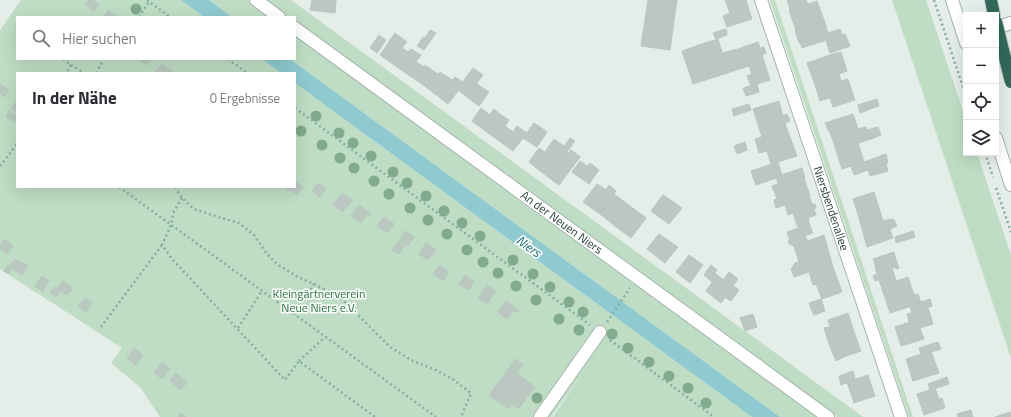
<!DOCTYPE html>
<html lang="de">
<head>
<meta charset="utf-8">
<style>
	body { margin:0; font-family:"Titillium Web",sans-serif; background:#f7f7f7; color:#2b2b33 }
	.controls { position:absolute; right:12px; top:12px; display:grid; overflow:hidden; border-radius:0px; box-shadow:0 4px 16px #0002 }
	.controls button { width:36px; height:36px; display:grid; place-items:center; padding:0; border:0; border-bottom:1px solid #e1e1e2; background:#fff; color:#2b2b33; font:20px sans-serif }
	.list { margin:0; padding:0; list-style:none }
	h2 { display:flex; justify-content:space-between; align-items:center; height:52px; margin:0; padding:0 16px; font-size:17px }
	h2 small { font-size:13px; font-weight:400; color:#7c7c81 }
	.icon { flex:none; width:22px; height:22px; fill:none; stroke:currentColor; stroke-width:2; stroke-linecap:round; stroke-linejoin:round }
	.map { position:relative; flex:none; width:1011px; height:417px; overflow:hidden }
	.search { position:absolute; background:#fff; box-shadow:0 4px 16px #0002; left:16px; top:16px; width:280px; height:44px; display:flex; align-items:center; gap:10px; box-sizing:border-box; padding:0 14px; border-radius:0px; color:#7c7c81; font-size:15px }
	.panel { position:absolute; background:#fff; box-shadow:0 4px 16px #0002; left:16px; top:72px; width:280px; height:116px; border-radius:0px }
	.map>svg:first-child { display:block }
	.green { fill:#beddc4 }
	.water { fill:#8fcad0 }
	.building { fill:#bac8c1; stroke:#b7c7bf }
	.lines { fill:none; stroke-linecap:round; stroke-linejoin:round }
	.minor-casing { stroke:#a7b5af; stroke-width:14 }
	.highway-casing { stroke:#c2c9c6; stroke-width:14 }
	.path { stroke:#86af9f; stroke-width:2.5; stroke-dasharray:2 3; stroke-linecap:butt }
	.minor { stroke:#fff; stroke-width:12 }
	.highway { stroke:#31695a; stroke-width:12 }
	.highway-bridge-casing { stroke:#c2c9c6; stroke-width:14; stroke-linecap:butt }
	.highway-bridge { stroke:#31695a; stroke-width:12 }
	.tree { fill:#81aa8e }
	.labels { text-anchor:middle; stroke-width:3.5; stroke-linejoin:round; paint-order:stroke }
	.street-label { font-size:12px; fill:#243e35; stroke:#f5faf7 }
	.park-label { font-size:12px; fill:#307445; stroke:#f5faf7 }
	.water-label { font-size:13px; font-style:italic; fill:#207078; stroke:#f5faf7 }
</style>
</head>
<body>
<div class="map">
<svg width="1011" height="417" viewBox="0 0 1011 417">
	<rect width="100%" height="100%" fill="#e4ede8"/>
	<!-- green -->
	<g class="green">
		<path d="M21,0H181L204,17H17V59H262L281,73H17V187H295V83L752,417H553L581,375L551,417H160L141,388L111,363L122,348L0,269V30Z"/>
		<path d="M209,0H248L271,17H232Z"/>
		<path d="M265,0H291L863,417H837L295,23V17H287Z"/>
		<path d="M770,0H775L913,417H909Z"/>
		<path d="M892,0H926L966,120V153H977L1011,255V358Z"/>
		<path d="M295,34L818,417H780L290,59H295Z"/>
	</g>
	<!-- water -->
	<g class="water">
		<path d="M181,0H209L232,17H204Z"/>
		<path d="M262,59H290L780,417H752L295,83V73H281Z"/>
	</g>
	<!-- building -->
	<g class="building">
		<path d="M88,0H92L99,4L94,11L85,4Z"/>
		<path d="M312,0H336L335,13L310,10Z"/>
		<path d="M648,0H677L670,50L641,46Z"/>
		<path d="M725,0H746L752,19L727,27L723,16L730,13Z"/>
		<path d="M787,0H806L808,4L790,10Z"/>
		<path d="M817,1L824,20L813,23L808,4Z"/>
		<path d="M808,4L813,24L796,30L789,10Z"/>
		<path d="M108,10L118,17H104Z"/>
		<path d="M824,20L828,33L799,43L795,30Z"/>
		<path d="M726,29L727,35L716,39L713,33Z"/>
		<path d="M840,29L842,35L802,48L800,42Z"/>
		<path d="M430,30L436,33L424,50L417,46L423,37L425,38Z"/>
		<path d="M395,33L407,42L402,48L408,52L411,49L421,55L407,74L380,55Z"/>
		<path d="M845,34L850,46L830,53L826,41Z"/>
		<path d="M379,35L386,40L377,53L370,48Z"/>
		<path d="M718,39L722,52L710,56L705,43Z"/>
		<path d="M758,42L760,48L764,47L766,53L762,55L764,61L749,66L745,54H743L744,57L741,58L738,49Z"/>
		<path d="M705,43L710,56L738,49L741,58L744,57L743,54H745L749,66L693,84L682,51Z"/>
		<path d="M841,52L847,71L839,74L833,54Z"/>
		<path d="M833,54L839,74L814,82L807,63Z"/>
		<path d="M139,59H151L146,65Z"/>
		<path d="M764,61L770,80L751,86L747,76L752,74L749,66Z"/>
		<path d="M416,62L424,67L425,65L432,70L422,84L407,74Z"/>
		<path d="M162,64L172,71L171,73L155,72Z"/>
		<path d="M473,68L483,75L476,84L466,77Z"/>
		<path d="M432,70L438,74L440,72L452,80L455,77L464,83L448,104L422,84Z"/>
		<path d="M839,74L841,81L848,79L852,91L820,101L814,82Z"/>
		<path d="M466,77L476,84L467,97L458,90Z"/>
		<path d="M0,84L9,90L5,97L0,94Z"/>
		<path d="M477,84L489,92L479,106L467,97Z"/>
		<path d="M757,84L759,92L746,96L743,88Z"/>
		<path d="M852,91L855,100L833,107L830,98Z"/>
		<path d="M877,99L879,106L873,108L870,101Z"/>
		<path d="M779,101L783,116L787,114L790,121L785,123L787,129L762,137L753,109Z"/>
		<path d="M870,101L873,108L860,113L858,105Z"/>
		<path d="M16,102H17V113L11,108Z"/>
		<path d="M749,104L751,110L734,116L732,109Z"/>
		<path d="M481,108L490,115L494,109L501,115L488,133L472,121Z"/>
		<path d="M9,111L17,116L14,122L6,117Z"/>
		<path d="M853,114L858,129L866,127L871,139L836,150L830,132H829L825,123Z"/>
		<path d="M501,115L509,120L505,126L513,132L517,126L527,133L513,151L488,133Z"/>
		<path d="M534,123L540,127L529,142L523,138Z"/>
		<path d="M540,127L547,132L537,147L529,142Z"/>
		<path d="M878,127L881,135L871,139L867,130Z"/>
		<path d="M787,129L797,156L771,164L767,151L759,153L755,139Z"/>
		<path d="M570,138L575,141L564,156L559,153Z"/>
		<path d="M554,139L564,146L544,174L529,162L539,148L545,152Z"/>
		<path d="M745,142L747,150L737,154L734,146Z"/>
		<path d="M858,143L864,162L886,154L888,163L854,175L851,166L842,169L836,150Z"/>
		<path d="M571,150L579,156H580V157L559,185L544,174L559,153L564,156L567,152L569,153Z"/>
		<path d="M580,161L587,166L579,177L572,172Z"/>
		<path d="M778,162L780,169L765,174L763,167Z"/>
		<path d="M590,163L599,170L589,184L579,177Z"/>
		<path d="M886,164L888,171L870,176L868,170Z"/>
		<path d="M763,167L765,174L753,177L751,171Z"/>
		<path d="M802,168L805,178H804L810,196L776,208L774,200L777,199L772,186L778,184L776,177Z"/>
		<path d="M780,169L782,175L774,179L772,171Z"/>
		<path d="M772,171L774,179L756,185L753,177Z"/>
		<path d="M295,181L303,187L297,195L290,189L288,191L286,189L287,187H295Z"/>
		<path d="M318,183L326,189L320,197L312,191Z"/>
		<path d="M597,184L606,190L609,185L616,191L600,214L583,202Z"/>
		<path d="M874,192L880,211L859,218L853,199Z"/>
		<path d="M342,193L352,200L343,212L333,205Z"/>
		<path d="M614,194L630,206L625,213L616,207L620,201L613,196Z"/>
		<path d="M663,195L675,203L662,219L651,211Z"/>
		<path d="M613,196L620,201L616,207L625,213L615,226L600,214Z"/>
		<path d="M809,196L812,204H815L816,208L814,209L816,215L796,222L793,213L788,215L785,205Z"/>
		<path d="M675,203L682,208L669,224L662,219Z"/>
		<path d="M359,205L371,214L370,216L367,214L361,223L351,216Z"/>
		<path d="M630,206L646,218L631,238L615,226Z"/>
		<path d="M880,211L883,221L891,219L894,220L897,226L890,229L893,238L867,247L859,218Z"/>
		<path d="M384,217L394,224L387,233L377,226Z"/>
		<path d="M808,218L810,226L799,229L796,222Z"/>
		<path d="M810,226L813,233L801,237L799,229Z"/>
		<path d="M798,228L801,237L790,241L787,232Z"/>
		<path d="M405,231L414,237L408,246L399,240Z"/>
		<path d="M913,231L915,237L896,243L895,237Z"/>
		<path d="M659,234L678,247L665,263L647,249Z"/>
		<path d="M805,235L808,242L794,246L789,244L788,241Z"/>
		<path d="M824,235L832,264L794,277L791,269L795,263L799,262L794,246Z"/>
		<path d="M4,239L13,246L7,254L0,248V245Z"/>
		<path d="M398,242L404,246L399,254L392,250Z"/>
		<path d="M426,243L436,250L428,260L419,254Z"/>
		<path d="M894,252L896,260L876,267L873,259Z"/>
		<path d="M689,255L703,265L690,283L676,272Z"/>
		<path d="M15,259L28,266L22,275L12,268L8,274L4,271L8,265L10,266Z"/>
		<path d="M896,260L899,268L896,269L895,267L892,268L896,281L881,286L879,280L875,281L873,276L877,274L875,267Z"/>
		<path d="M832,264L842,292L822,299L816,284L813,285L809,272Z"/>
		<path d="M440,265L449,272L443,281L433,274Z"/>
		<path d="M711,265L717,270L710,280L704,275Z"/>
		<path d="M729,272L738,279L733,286L724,279Z"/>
		<path d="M715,273L717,275L712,282L710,280Z"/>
		<path d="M465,275L474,282L468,290L459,284Z"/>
		<path d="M717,275L733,286L721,303L706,291Z"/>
		<path d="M42,276L49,281L43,292L35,286Z"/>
		<path d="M908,277L914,295L918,294L921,303L890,313L881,286Z"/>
		<path d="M63,281L73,289L67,295L57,288Z"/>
		<path d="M487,285L496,291L487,304L478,298Z"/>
		<path d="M733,286L739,290L731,301L725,297Z"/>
		<path d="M54,287L60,291L56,297L50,293Z"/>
		<path d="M85,298L92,303L86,312L78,307Z"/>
		<path d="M821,299L823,305L811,309L809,303Z"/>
		<path d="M930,299L932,306L912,313L910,306Z"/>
		<path d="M506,301L519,311L517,313L513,310L507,319L498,312Z"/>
		<path d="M823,305L825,311L814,315L811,309Z"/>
		<path d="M928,308L933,324L920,328L924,339L901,346L895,327L924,317L921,310Z"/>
		<path d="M921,310L924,317L909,322L907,314Z"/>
		<path d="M848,313L854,332L828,341L824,328L830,327L828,320Z"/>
		<path d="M753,314L757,327L745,331L740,318Z"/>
		<path d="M854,332L861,351L846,356L840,337Z"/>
		<path d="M840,337L841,341L835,343L838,352L833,354L828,341Z"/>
		<path d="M841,341L844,350L838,352L835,343Z"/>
		<path d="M938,342L941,349L921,355L919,348Z"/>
		<path d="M134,348L143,355L136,365L127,358Z"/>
		<path d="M844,350L846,356L836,361L833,354Z"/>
		<path d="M931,351L939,373L913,381L906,359Z"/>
		<path d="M515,359L523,364L517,374L509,368Z"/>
		<path d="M162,362L170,369L162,379L154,373Z"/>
		<path d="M509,368L535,387L518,409L512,405L509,409L489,395Z"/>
		<path d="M853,371L855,379L841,385L839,376Z"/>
		<path d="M176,373L187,382L181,390L170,381Z"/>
		<path d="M868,375L875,396L854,403L847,382Z"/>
		<path d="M947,377L949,384L930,390L928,384Z"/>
		<path d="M935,388L939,399L942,398L945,408L924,415L917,394Z"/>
		<path d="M971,410L973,417H958L957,414Z"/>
		<path d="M1010,412L1011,417H995Z"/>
		<path d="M181,413L186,417H178Z"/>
	</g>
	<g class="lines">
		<defs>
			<g id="minor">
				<path d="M256,0L279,17"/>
				<path id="s1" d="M761,0L901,417"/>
				<path d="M952,0L966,43"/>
				<path id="s2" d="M295,28L828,417"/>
				<path d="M996,28L1011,23"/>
				<path d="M996,138L1011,185"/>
				<path d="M540,417L600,332"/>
			</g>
			<path id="highway" d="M991,0L994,15"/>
		</defs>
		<!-- minor casing -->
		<use href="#minor" class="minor-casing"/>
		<!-- highway casing -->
		<use href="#highway" class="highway-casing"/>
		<!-- path -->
		<g class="path">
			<path d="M147,0L170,17"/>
			<path d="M934,0L966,96"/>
			<path d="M139,17L149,2"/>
			<path d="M16,25L17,26"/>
			<path d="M63,59L71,65L66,73"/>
			<path d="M228,59L247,73"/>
			<path d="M71,65L84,73"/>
			<path d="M96,73L104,59"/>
			<path d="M295,108L590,325"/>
			<path d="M985,153L993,177"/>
			<path d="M0,166L17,144"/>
			<path d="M119,187L436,417"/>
			<path d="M175,187L182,198L194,209L218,217L239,223L254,235L267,254L277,264L298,277L314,284L342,299L390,347L413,361L436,370L454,380L471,393L461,417"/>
			<path d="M996,188L1011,232"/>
			<path d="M182,198L174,211L171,225L162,245L172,259L285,380L299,361L375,417"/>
			<path d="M293,314L314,284"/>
			<path d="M607,322L630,288"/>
			<path d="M101,327L162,245"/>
			<path d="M238,328L262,291"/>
			<path d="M610,340L714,417"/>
			<path d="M299,361L325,337"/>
		</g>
		<!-- minor -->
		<use href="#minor" class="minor"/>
		<!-- highway -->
		<use href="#highway" class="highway"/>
		<defs>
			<path id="highway-bridge" d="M996,22L1011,82"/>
		</defs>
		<!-- highway-bridge casing -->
		<use href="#highway-bridge" class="highway-bridge-casing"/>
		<!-- highway-bridge -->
		<use href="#highway-bridge" class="highway-bridge"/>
	</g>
	<!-- trees -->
	<g class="tree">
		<circle cx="136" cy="9" r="5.5"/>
		<circle cx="316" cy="116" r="5.5"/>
		<circle cx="301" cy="131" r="5.5"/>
		<circle cx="339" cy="133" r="5.5"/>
		<circle cx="353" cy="143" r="5.5"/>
		<circle cx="322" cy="145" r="5.5"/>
		<circle cx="371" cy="156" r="5.5"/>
		<circle cx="340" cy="158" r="5.5"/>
		<circle cx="354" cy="168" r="5.5"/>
		<circle cx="393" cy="172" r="5.5"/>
		<circle cx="374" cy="181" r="5.5"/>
		<circle cx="407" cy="183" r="5.5"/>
		<circle cx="389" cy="194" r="5.5"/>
		<circle cx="426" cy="196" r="5.5"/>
		<circle cx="410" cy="208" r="5.5"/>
		<circle cx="444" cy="211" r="5.5"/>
		<circle cx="428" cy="220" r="5.5"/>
		<circle cx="462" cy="223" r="5.5"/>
		<circle cx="447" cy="234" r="5.5"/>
		<circle cx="480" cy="236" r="5.5"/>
		<circle cx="467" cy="250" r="5.5"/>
		<circle cx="513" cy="260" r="5.5"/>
		<circle cx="483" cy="262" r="5.5"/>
		<circle cx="498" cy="273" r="5.5"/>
		<circle cx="533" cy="274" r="5.5"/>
		<circle cx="516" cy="286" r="5.5"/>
		<circle cx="550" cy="287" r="5.5"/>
		<circle cx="536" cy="300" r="5.5"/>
		<circle cx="569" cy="302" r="5.5"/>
		<circle cx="583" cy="312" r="5.5"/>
		<circle cx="559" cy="319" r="5.5"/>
		<circle cx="579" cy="330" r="5.5"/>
		<circle cx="612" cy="334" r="5.5"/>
		<circle cx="628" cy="348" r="5.5"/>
		<circle cx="649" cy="362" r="5.5"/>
		<circle cx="669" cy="376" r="5.5"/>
		<circle cx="688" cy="388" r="5.5"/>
		<circle cx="537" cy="398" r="5.5"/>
		<circle cx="706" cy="403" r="5.5"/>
	</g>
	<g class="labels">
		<!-- street labels -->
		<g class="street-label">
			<text dy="4" stroke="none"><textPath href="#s1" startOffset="220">Niersbendenallee</textPath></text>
			<text dy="4" stroke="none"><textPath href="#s2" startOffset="330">An der Neuen Niers</textPath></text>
		</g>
		<!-- park labels -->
		<g class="park-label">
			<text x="319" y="298">Kleingärtnerverein<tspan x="319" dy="14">Neue Niers e.V.</tspan></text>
		</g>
		<!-- water labels -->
		<g class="water-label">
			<text transform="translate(529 246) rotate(36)" y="5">Niers</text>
		</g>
	</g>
</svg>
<div class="controls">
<button>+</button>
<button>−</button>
<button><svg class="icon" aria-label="locate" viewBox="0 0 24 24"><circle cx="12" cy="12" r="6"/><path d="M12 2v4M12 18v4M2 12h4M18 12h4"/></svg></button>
<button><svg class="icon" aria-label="layers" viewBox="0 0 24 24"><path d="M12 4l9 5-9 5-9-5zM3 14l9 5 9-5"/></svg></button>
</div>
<div class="search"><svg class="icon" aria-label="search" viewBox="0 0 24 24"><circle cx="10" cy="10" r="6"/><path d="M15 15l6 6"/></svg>Hier suchen</div>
<section class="panel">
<h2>In der Nähe<small>0 Ergebnisse</small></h2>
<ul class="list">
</ul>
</section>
</div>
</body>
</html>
